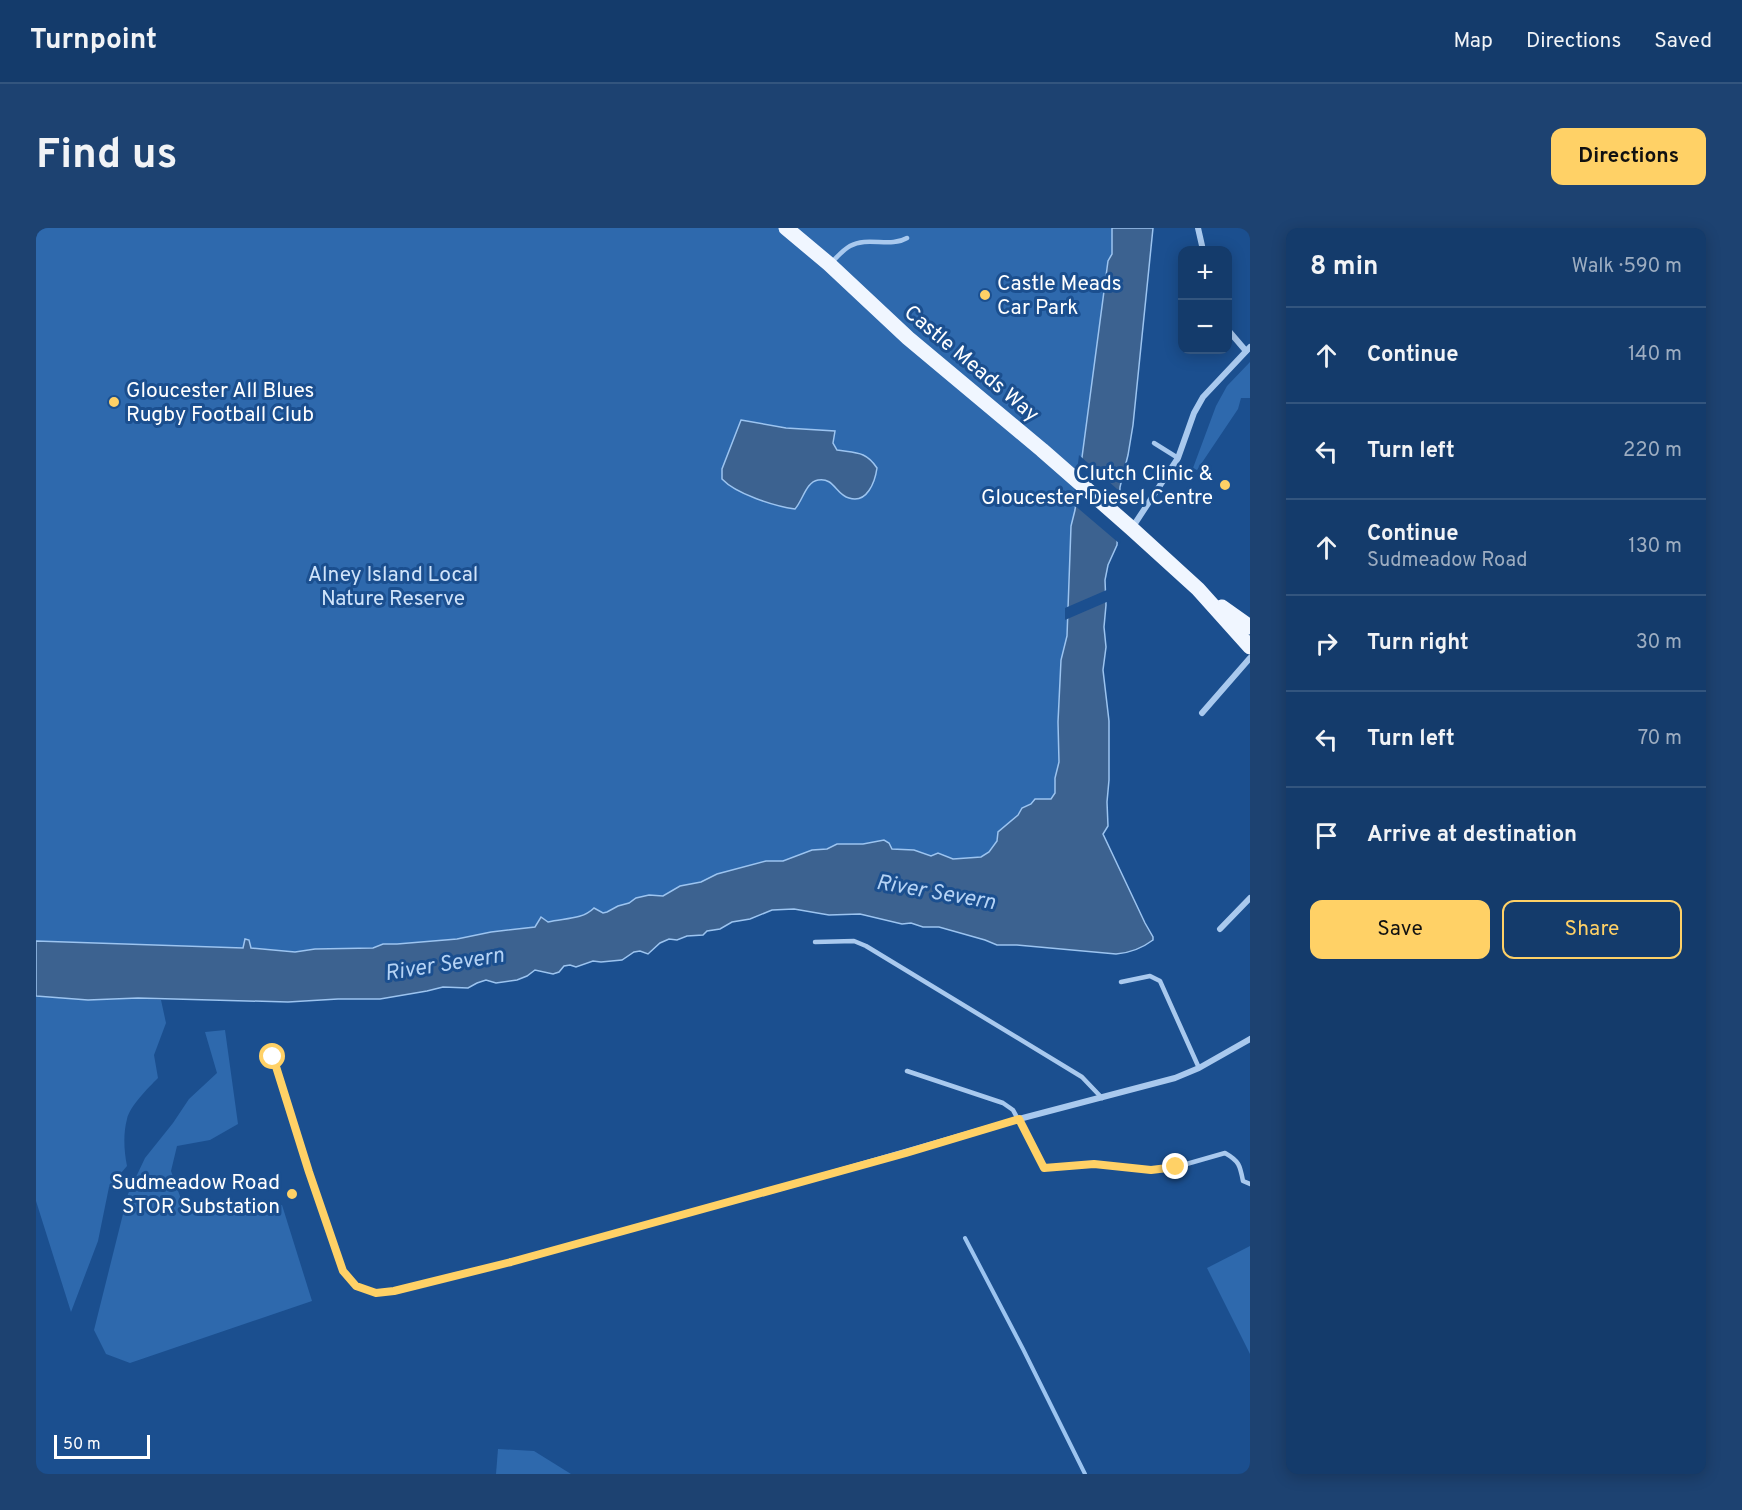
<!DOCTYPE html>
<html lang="en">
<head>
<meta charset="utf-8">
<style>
	body { margin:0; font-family:Overpass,sans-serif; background:#1d4271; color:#f1f3f6 }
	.controls { position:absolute; right:18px; top:18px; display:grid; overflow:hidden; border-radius:12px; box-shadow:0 3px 15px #0003 }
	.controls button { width:54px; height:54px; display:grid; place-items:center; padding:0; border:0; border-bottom:2px solid #33557e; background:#143b6b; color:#f1f3f6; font:30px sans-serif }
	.scale { position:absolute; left:18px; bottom:15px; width:96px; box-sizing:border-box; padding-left:6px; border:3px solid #fff; border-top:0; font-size:16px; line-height:21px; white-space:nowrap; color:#fff; -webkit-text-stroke:4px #1b4f8f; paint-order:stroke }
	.stop { position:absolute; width:18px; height:18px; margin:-14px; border:4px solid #ffd166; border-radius:50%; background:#fff }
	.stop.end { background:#ffd166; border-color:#fff; box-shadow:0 2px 6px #0008 }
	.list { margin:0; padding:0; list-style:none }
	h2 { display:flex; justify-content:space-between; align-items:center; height:78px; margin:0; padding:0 24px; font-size:26px }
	h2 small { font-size:20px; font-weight:400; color:#9dadc1 }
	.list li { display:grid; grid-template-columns:39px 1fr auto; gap:18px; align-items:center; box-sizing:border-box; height:96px; padding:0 24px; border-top:2px solid #33557e }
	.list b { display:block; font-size:22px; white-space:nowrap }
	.list p { margin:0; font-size:20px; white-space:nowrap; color:#9dadc1 }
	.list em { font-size:20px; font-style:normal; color:#9dadc1 }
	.actions { display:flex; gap:12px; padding:18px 24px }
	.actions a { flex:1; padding:14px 0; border:2px solid #ffd166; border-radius:12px; text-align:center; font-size:21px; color:#ffd166 }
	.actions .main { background:#ffd166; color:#111 }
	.icon { flex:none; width:33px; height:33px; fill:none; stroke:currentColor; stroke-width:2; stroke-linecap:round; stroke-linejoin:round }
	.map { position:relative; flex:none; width:1214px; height:1246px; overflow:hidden; border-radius:12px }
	header { display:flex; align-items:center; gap:36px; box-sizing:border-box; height:84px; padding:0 30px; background:#143b6b; border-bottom:2px solid #33557e }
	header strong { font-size:28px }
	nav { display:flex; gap:33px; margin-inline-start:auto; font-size:21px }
	.intro { display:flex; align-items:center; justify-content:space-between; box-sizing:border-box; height:144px; padding:0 36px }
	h1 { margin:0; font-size:42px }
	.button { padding:15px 27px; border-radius:12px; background:#ffd166; color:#111; font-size:21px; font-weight:700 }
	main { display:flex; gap:36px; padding:0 36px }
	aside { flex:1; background:#143b6b; border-radius:12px; box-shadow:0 3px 15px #0003 }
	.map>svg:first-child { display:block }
	.green { fill:#2e69ad }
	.water { fill:#3c6290; stroke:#9cc4f0; stroke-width:1.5 }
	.pier { fill:#1b4f8f }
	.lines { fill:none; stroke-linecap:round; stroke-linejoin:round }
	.stream { stroke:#9cc4f0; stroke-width:4 }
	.service { stroke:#a9c9ee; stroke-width:4.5 }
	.minor { stroke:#a9c9ee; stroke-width:6 }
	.primary { stroke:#f0f6ff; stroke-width:15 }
	.route { stroke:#ffd166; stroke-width:8 }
	.poi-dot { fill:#ffd166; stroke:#1b4f8f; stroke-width:2 }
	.labels { text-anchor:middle; stroke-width:6; stroke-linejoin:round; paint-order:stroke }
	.poi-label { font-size:21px; fill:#fff; stroke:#1b4f8f; text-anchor:start }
	.street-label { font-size:21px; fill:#fff; stroke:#1b4f8f }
	.park-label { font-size:21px; fill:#cfe3fa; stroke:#1b4f8f }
	.water-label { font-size:22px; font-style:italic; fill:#b5d3f5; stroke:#1b4f8f }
</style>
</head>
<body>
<header>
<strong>Turnpoint</strong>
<nav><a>Map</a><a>Directions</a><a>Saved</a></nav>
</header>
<div class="intro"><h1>Find us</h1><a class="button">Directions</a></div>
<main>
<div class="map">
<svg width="1214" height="1246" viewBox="0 0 1214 1246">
	<rect width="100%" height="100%" fill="#1b4f8f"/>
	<!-- green -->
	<g class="green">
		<path d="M0,0H1076V26L1033,366L1031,408L1025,432L1022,494L1023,534L1020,550L1019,565L1015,571L1010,572L986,580L982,586L962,604L961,613L953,624L945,629L917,631L902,625L895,628L878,622L856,621L848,612L827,616H801L791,621L776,622L747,633H730L678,648L665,654L644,658L627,668L613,667L600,670L593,675L583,678L571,684L512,694L506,690L500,699L455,704L421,711L361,716H347L337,720L279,721L259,724L0,713Z"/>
		<path d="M1214,134V170H1205L1202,181L1161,242L1157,240L1180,178L1191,158Z"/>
		<path d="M0,768L35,771L102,770L125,772L130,795L118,827L122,850C112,860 94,878 91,891C87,906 88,923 91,938L73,959L62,1013L35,1084L0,973Z"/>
		<path d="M189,802L202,896L174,912L141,918L135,943L145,971L159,974H208L246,977L276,1073L94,1135L70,1126L58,1102L92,966L109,930L137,895L153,871L181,845L169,804Z"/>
		<path d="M1214,1018V1126L1171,1040Z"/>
		<path d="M462,1221L498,1223L535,1246H460Z"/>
	</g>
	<!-- water -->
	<g class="water">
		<path d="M1076,0H1117L1097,197L1092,227L1084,259L1081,317L1072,337L1069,352L1070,377L1068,399L1070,419L1067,442L1073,493V552L1071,574L1072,598L1067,606L1109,695L1117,709V712C1105,721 1094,725 1080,726L981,717H961L949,712L903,699H887L875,695L866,696L824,686L793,687L758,681L736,682L714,691L696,694L684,701L671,703L667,707L651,708L641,712L633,711L624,715L612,726L604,723L598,724L586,732L565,734L557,733L540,739L534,737L528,738L523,744L517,746L499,742L491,748L481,752L460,755L450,752L441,755L432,760L407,759L391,763L344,771H302L252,774L102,770L52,772L0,768V713L207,720L209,711L213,712L215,720L259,724L279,721L337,720L347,716H361L421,711L455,704L499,699L505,689L512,694C528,690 546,692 558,680L567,685L571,684L582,678L593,675L600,670L613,667L627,668L644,658L665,654L681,646L730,633H747L776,622L791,621L801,616H827L848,612L853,615L856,621L878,622L895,628L902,625L917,631L945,629L953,624L961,613L962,604L982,587L986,580L995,576L999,571H1015L1019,565V550L1023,534L1022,494L1025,432L1031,408L1035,298L1039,282L1072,33L1076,26Z"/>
		<path d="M705,192L750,200L799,203L797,215L801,222C820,225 830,223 841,240C839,254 831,276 813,270C800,267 798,249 782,252C770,254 767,272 759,281C738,278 700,266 686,251V241Z"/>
	</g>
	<!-- pier -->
	<g class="pier">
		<path d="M1043,227L1081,261L1086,263L1084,316L1037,276Z"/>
		<path d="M1073,361V373L1029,392V380Z"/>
	</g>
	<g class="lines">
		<!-- stream -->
		<path class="stream" d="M929,1010L987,1121L1049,1246"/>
		<!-- service -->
		<g class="service">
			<path d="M795,35C801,29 807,22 814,18C832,8 854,20 871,10"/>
			<path d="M1118,215L1142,230"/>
			<path d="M779,714L818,713L830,718L1046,849L1066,870"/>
			<path d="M1085,754L1114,748L1124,753L1163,840"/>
			<path d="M237,829L273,944L307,1043L320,1058L340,1065L358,1063L475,1034L741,961"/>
			<path d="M871,843L967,875L977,882L1008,940L1058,936L1115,942L1140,939L1189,925C1203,933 1204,937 1207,953L1214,956"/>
		</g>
		<!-- minor -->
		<g class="minor">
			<path d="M1162,0L1167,22"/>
			<path d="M1192,102L1210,123"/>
			<path d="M1096,300L1142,230L1158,185L1167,169L1214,119"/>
			<path d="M1166,485L1214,430"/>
			<path d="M1184,701L1214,670"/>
			<path d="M741,961L983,891L1139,850L1163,840L1214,811"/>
		</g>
		<!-- primary -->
		<g class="primary">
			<path d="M750,0L793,36L872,110L1006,222L1095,300L1162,361L1214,419"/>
			<path d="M1186,379L1214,399"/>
		</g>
	</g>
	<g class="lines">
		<!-- route -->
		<path class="route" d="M237,829L273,944L307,1043L320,1058L340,1065L358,1063L475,1034L870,925L983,891L1008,940L1058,936L1115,942L1140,939"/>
	</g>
	<!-- markers -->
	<g class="poi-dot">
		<circle cx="949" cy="67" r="6"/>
		<circle cx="78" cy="174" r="6"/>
		<circle cx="1189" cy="257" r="6"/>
		<circle cx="256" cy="966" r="6"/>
	</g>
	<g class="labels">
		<!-- poi labels -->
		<g class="poi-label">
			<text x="961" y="62">Castle Meads<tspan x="961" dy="24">Car Park</tspan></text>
			<text x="90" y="169">Gloucester All Blues<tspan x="90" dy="24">Rugby Football Club</tspan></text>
			<text x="1177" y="252" text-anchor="end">Clutch Clinic &amp;<tspan x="1177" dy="24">Gloucester Diesel Centre</tspan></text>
			<text x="244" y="961" text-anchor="end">Sudmeadow Road<tspan x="244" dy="24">STOR Substation</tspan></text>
		</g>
		<!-- street labels -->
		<g class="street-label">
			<text transform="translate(936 135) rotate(40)" y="7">Castle Meads Way</text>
		</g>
		<!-- park labels -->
		<g class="park-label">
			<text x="357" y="353">Alney Island Local<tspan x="357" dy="24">Nature Reserve</tspan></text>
		</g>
		<!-- water labels -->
		<g class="water-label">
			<text transform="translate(900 663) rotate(10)" y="8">River Severn</text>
			<text transform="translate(408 735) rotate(-9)" y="8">River Severn</text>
		</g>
	</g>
</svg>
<div class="controls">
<button>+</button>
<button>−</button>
</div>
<div class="scale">50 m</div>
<div class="stop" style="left:237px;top:829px"></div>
<div class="stop end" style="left:1140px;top:939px"></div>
</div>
<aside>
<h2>8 min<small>Walk · 590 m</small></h2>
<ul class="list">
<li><svg class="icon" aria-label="ahead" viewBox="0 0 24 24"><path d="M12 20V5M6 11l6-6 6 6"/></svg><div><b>Continue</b></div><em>140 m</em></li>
<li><svg class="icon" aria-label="left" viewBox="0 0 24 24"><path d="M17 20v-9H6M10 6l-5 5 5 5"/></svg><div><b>Turn left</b></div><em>220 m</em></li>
<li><svg class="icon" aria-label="ahead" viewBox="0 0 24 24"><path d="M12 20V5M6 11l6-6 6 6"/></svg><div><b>Continue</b><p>Sudmeadow Road</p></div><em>130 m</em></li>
<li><svg class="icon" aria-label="right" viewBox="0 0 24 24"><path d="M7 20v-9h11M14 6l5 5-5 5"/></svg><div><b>Turn right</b></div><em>30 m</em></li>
<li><svg class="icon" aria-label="left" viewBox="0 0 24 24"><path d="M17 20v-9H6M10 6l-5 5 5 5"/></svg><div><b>Turn left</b></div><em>70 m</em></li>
<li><svg class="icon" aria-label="arrive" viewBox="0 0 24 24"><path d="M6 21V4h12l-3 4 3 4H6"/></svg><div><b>Arrive at destination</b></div></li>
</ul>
<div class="actions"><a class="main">Save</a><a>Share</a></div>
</aside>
</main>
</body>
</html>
